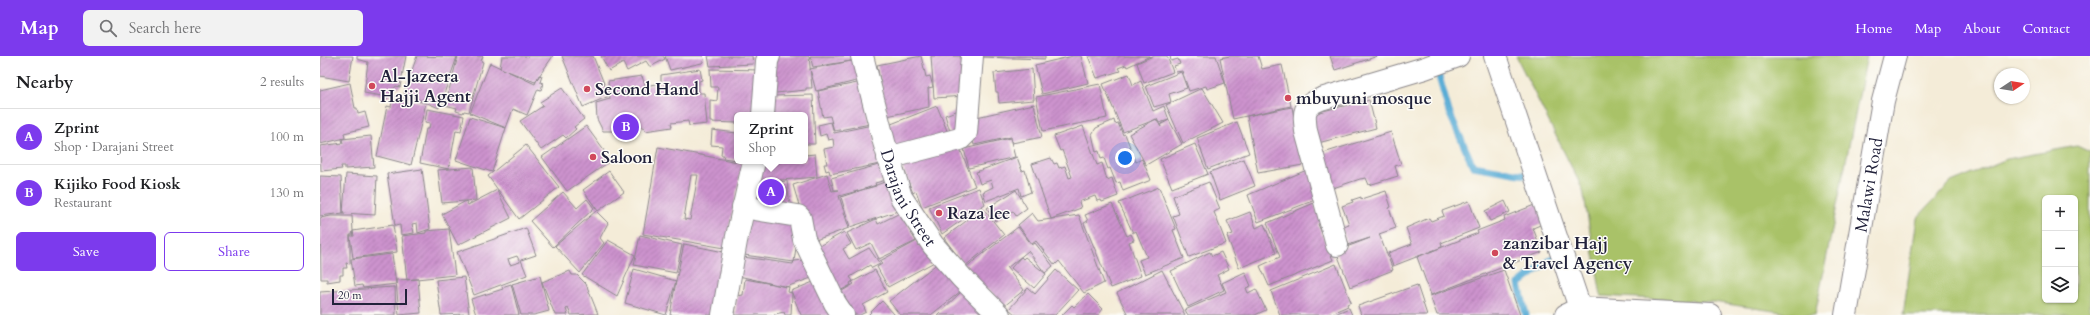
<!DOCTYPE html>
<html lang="en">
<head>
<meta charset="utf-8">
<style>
	body { margin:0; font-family:Cardo,serif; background:#f2f2f2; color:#202124 }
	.controls { position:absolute; right:12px; bottom:12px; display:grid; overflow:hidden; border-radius:6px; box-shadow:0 1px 3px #0004 }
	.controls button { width:36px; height:36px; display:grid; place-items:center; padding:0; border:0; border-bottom:1px solid #e0e0e0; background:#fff; color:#202124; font:20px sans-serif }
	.compass { position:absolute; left:1674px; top:12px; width:36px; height:36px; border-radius:50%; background:#fff; box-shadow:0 1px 3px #0004; rotate:78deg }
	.scale { position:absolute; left:12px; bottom:10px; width:75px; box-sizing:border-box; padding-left:4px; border:2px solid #22223b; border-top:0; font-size:11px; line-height:14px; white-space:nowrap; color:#22223b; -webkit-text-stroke:3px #fdfcf7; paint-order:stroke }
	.you { position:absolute; left:805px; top:102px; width:14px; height:14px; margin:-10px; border:3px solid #fff; border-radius:50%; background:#1a73e8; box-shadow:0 0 0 6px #1a73e833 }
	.badge { display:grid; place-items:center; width:26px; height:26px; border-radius:50%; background:#7c3aed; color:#fff; font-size:13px; font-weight:700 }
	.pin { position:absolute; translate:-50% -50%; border:2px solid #fff; box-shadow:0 1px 4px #0006 }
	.popup { position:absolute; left:414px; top:56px; width:74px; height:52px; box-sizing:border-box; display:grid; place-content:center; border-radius:6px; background:#fff; filter:drop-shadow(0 1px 3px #0005); font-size:13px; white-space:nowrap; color:#757577 }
	.popup b { font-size:15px; color:#202124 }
	.popup::after { content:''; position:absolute; left:50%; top:100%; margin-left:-8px; border:8px solid transparent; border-top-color:#fff }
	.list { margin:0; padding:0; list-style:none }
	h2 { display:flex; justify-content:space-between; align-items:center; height:52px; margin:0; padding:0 16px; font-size:17px }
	h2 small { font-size:13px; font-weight:400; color:#757577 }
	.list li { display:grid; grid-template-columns:26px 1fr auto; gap:12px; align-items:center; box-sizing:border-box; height:56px; padding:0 16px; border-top:1px solid #e0e0e0 }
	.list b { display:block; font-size:15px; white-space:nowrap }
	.list p { margin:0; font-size:13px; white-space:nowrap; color:#757577 }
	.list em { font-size:13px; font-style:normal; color:#757577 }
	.actions { display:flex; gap:8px; padding:12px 16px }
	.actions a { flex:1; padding:9px 0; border:1px solid #7c3aed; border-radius:6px; text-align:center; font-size:14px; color:#7c3aed }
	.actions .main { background:#7c3aed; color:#fff }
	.icon { flex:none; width:22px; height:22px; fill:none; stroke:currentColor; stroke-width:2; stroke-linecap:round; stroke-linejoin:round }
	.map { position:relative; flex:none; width:1770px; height:259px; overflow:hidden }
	header { display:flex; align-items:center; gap:24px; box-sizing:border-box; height:56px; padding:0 20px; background:#7c3aed; color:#fff }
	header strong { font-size:19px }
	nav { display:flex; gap:22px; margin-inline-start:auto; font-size:14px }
	.search { width:280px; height:36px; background:#f2f2f2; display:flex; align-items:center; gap:10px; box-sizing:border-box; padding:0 14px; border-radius:6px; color:#757577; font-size:15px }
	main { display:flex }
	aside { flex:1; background:#fff }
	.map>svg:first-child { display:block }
	.grass { fill:#a9c268; stroke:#667252; fill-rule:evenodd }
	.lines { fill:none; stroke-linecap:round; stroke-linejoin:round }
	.stream { stroke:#59acd5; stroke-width:7 }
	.building { fill:url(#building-hatch); fill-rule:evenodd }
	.minor-casing { stroke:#8b878a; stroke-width:24 }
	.major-casing { stroke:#8b878a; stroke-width:24 }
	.minor { stroke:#fff; stroke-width:22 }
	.major { stroke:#fff; stroke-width:22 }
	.poi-dot { fill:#d1495b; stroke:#fdfcf7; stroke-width:1.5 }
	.labels { text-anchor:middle; stroke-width:3; stroke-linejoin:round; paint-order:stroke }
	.poi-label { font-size:17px; font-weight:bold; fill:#22223b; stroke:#fdfcf7; text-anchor:start }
	.street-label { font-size:17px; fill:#22223b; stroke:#fdfcf7 }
</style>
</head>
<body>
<header>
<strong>Map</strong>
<div class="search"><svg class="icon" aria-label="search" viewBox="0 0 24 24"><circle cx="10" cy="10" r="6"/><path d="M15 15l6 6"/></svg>Search here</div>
<nav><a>Home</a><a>Map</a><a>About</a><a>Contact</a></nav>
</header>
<main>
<aside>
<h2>Nearby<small>2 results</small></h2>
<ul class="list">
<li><span class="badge">A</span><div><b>Zprint</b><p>Shop · Darajani Street</p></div><em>100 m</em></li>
<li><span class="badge">B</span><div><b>Kijiko Food Kiosk</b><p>Restaurant</p></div><em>130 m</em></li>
</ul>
<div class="actions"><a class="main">Save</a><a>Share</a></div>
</aside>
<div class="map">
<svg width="1770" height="259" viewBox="0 0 1770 259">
	<defs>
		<pattern id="building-hatch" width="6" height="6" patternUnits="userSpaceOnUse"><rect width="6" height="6" fill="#cd93ce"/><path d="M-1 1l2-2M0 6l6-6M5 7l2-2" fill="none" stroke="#a678a8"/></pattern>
	</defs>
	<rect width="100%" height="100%" fill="#fdfcf7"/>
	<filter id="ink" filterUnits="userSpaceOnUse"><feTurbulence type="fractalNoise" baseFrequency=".025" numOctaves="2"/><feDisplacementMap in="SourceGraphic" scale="8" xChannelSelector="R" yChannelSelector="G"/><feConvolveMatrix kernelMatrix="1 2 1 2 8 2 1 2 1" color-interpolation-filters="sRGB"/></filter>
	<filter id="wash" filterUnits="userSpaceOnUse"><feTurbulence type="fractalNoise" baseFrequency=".012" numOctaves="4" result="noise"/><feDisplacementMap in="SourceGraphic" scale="16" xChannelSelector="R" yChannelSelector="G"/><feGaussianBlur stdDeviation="0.9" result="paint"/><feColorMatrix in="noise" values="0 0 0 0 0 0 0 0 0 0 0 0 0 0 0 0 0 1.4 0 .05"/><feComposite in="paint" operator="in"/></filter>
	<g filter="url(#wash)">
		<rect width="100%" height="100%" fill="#f4ecd8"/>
		<!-- grass -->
		<g class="grass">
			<path d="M1196,0H1547L1495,259H1481L1393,246L1281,240L1263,134Z"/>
			<path d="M1757,90L1770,96V259H1583L1597,162L1631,126L1687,103ZM1725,142H1755V244H1725Z"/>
		</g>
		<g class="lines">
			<!-- stream -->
			<g class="stream">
				<path d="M1116,10L1129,56L1153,110L1212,120"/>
				<path d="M1206,259L1199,228L1238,198"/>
			</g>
		</g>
		<g id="blocks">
			<!-- building -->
			<g class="building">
				<path d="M1,0H33L29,25L0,20Z"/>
				<path d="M37,0H86L80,31L76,30L68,41L44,37L48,6L37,3Z"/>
				<path d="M97,0L137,1L119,52L84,37Z"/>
				<path d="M138,0H163L161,5L163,6L149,56L144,55L143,57L136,55L137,52L125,49Z"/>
				<path d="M182,0H233L215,26L180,12Z"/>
				<path d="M242,0H273L289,40L263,51Z"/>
				<path d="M281,0H343L345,3L330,11L326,5L307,15L303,7L289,15Z"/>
				<path d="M345,0H383L384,4L382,7L350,14Z"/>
				<path d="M388,0H432L433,8L390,10Z"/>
				<path d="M452,0H489L492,32H486V34L456,37Z"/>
				<path d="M490,0H533L540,24L496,35L490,13L531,5L493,11Z"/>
				<path d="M601,0L606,21L610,20L613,31L608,32L609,51L567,60L557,9Z"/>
				<path d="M611,0H643L646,40L614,42Z"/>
				<path d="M663,0H725V3L663,1Z"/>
				<path d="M753,0H761L768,27L722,38L715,9Z"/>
				<path d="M768,0H830L807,11L806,9L798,12L800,15L777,22Z"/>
				<path d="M833,0H847L853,16L824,27L817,7Z"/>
				<path d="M850,0H896L905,27L887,33L886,30L869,35L862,15L856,16L854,10L860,8L858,3L851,5Z"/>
				<path d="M910,0H938L942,13L962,9L971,50L913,63L900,2Z"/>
				<path d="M1010,0H1058L1015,14Z"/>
				<path d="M170,7L215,28L219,19L222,20L220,26L223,27L221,34L218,33L207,59L193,53L186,72L150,57Z"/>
				<path d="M380,13L382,24L379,25V37H384L387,68L369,70L368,65L351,67L352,71L325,75L324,71L307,73V76L294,77L293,75H283L277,63L276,47L290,43L288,25L322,20L325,30L341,27V19Z"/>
				<path d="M390,13L442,14L438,59H417V67L390,66V44L397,45L398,31H391Z"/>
				<path d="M712,13L714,44L679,47L678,36H676L674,17Z"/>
				<path d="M861,16L867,32L849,38L851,46L834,51L826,30Z"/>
				<path d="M809,18L813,29L821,25L833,55L844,50L849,64L839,67L837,63L803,76L783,28Z"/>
				<path d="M542,26L550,68L514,75L510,60L503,61L498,35Z"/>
				<path d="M30,27L35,52H37L38,58L45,56L49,71L24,77L25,82L0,88V34Z"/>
				<path d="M780,28L787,62L723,75L716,41Z"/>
				<path d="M242,32L264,63L254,71L256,73L246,82L243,79L221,94L200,65L223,50L220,46Z"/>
				<path d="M882,32L903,67L863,87L846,49Z"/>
				<path d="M493,39L495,88H485V59H454L453,40Z"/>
				<path d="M73,40L106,47L91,109L57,100L67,50L71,51Z"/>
				<path d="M1049,44L1056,72L998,87L990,58Z"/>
				<path d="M714,48L722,81L692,87L691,81L654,89L648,63Z"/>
				<path d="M617,50L630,82L580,107L566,70Z"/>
				<path d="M972,51L983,109L938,117L927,60Z"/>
				<path d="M107,53L144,60L141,75L136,74L129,113L100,107L106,73H109L110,67L105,66Z"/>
				<path d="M636,55L643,78L632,82L625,59Z"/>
				<path d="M150,61L186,72L172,116L136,104Z"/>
				<path d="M836,63L841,71L840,69L849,64L862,88L826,109L809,78Z"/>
				<path d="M794,64L795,68L798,67L803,79L805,78L816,106L822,103L831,124L803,135L800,126L796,127L790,112L788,113L784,102L781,103L779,95L776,96L772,78L776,72Z"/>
				<path d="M511,66L514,77L552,69L560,108L510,118L509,114L506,115L504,108H507L504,93L514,91L513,83L508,84L506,78L500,80L498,69Z"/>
				<path d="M917,66L929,97L888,113L877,82Z"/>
				<path d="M266,70L285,96L283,97L289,106L247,135L222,101Z"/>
				<path d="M763,70L777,109L782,107L787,124L792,122L798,140L782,146L781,144L777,145L775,140L759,146L761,152L731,163L712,108L731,102L734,108L737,107L739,112L745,110L749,122L752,121L742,94L740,95L734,80Z"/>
				<path d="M392,74L417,77V104L403,102L404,99H401L402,90L391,89Z"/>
				<path d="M1071,76L1081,108L1075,110L1078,120L1049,129L1046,122L1040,123L1007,134L997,99Z"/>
				<path d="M51,80L54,111L25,113V110H21L22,113L1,115L0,90L23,87L22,83Z"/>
				<path d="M690,82L695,101L649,112L644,93Z"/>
				<path d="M637,85L655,130L602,151L596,135L593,137L582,110Z"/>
				<path d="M875,88L888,118L852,132L840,103Z"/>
				<path d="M206,89L239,131L199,163L168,120Z"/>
				<path d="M338,91L423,107L405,192L323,178ZM371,119H378L370,164L364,163Z"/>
				<path d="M495,98L497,121L438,126L436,112L445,111L444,105H485V99Z"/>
				<path d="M697,101L702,115L705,114L711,136L701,140L699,132L666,145L663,136L673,131L671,124L660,128L656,116Z"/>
				<path d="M924,103L935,130L900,144L890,116Z"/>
				<path d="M566,107L570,123L555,127L556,130L519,140L529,172L490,186L473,129L507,118L512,135L519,134H514L511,122Z"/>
				<path d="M153,111L156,144L122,147L118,114Z"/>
				<path d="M102,113L110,173L98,177L97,167L92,168L94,177L81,179L80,169L75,170L67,118Z"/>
				<path d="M989,113L1000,142L938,166L928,139Z"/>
				<path d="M289,115L304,136L278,155L263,134Z"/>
				<path d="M26,118L57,120L55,159L23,157Z"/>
				<path d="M0,120L21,121L23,157L0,160Z"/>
				<path d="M571,124L581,154L530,171L521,141Z"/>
				<path d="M467,125L470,150L443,154L439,129Z"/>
				<path d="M889,126L900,153L894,156L906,187L869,201L853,160L859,158L853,140Z"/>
				<path d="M839,131L856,173L853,174L864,202L825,218L819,204L827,201L816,175L813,177L799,147Z"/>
				<path d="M659,132L665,148L622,178L609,151Z"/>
				<path d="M177,134L191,162L138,189L122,158L146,145L148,149Z"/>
				<path d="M696,134L707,152L696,160L693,155L675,165L667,152Z"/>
				<path d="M1066,135L1071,151L1069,152L1076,172L1059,178L1073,214L1030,231L1016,195L1050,182L1028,189L1021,171L1029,168L1022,150L1033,146L1032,144L1041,141V143Z"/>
				<path d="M243,136L257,152L267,143L274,152L233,191L210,165Z"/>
				<path d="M1149,145L1159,172L1121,187L1122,191L1073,210L1068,197L1092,188L1086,172L1109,162L1111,165L1124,160L1122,155Z"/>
				<path d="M1185,145L1190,156L1170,165L1165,155Z"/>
				<path d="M994,147L1002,166L998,168L1013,204L949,230L940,210L960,201L947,167Z"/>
				<path d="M792,148L807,180L811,178L814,184L809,186L821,220L791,232L764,167L768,165L765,159Z"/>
				<path d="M1217,148L1225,167L1213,172L1222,196L1111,239L1097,201L1158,177L1157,175L1185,164L1184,161Z"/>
				<path d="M663,152L684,179L645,210L624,182Z"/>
				<path d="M276,155L288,167L280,182L284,187L260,217L235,190Z"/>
				<path d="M430,156L480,162L474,206L424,199Z"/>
				<path d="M582,156L596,185L559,203L551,187L536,194L527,177L556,163L558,168Z"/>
				<path d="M930,156L936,172L944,168L956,197L919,212L907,180L913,178L907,165Z"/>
				<path d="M712,157L718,165L759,159L784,227L764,237L739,205L735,209L716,185L712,188L698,169Z"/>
				<path d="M11,160H32L33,175L32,179H30V208L26,207L27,212H23V219H20V224L7,226V223H1L0,162Z"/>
				<path d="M73,169L77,196L33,202L30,180H34L33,175Z"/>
				<path d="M698,171L712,189L715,187L733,210L725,217L708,195L687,212L704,234L683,251L668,232L662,237L646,211Z"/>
				<path d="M206,172L216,199L201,204L207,219L154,239L137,196ZM197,200L200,206L190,209L188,203Z"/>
				<path d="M129,173L135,219L87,224L82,180L106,177V175Z"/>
				<path d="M524,176L531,188L523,193L529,203L549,192L560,208L552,212L550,209L530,221L533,225L530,227L531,229L514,238L490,195Z"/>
				<path d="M320,179L362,189L356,217L314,209Z"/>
				<path d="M288,184L315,199L297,240L262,219Z"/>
				<path d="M597,185L599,190L608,185L618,204L568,231L557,211L562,208L560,205Z"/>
				<path d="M364,188L409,197L397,259H350L356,225L346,259L305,247L314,213L356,225Z"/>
				<path d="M890,196L892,200L901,196L909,213L897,219L904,234L868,251L851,215Z"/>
				<path d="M72,198L76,228L43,232L42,229L35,230L31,203Z"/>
				<path d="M423,201L473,208L474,205L494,203L497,220L466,231L423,221L417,220Z"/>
				<path d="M701,201L703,203L705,201L726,218L714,232L691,212Z"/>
				<path d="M623,203L641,235L611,259H580L569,245Z"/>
				<path d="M1016,208L1031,246L1027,248L1028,250L1007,259H960L951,235Z"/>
				<path d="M555,214L567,236L543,249L546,256L540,259H530L515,239L534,228L532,226Z"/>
				<path d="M736,214L758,234L735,259H696L689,253L708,232L715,238Z"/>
				<path d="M842,214L865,259H808L797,237Z"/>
				<path d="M1184,214L1200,259H1117L1110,240Z"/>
				<path d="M250,215L252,219H257L266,228L278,258L251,259L248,252L246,253L248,259H235L222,226Z"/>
				<path d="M925,216L931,230L926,232L928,237L936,233L946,254L935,259H868L865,254L906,236L902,227Z"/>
				<path d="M220,220L229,255L214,259H201L192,228Z"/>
				<path d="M144,221L149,258L121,259L116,224Z"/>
				<path d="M503,222L517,259H481L471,235Z"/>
				<path d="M98,223L101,257L79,259L76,224Z"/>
				<path d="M425,223L469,231L468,236L472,237L471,259H465L464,256L451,259H415L417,240L423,239Z"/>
				<path d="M191,228L199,259H156L151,243L183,233L182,231Z"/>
				<path d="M1097,229L1107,259H1041L1038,250Z"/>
				<path d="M73,231H75L76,259H0V236Z"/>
				<path d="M641,236L665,259H617Z"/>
				<path d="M768,238L783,253L779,258L780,259H742L752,249L754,251Z"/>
				<path d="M562,245L575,259H548Z"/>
				<path d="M1029,252L1032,259H1013Z"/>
			</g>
		</g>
	</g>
	<g filter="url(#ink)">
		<use href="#blocks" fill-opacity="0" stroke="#8b878a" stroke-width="1"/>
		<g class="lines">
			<defs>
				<g id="minor">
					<path id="s1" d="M542,0L564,86L581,141L613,189L642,222L679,259"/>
					<path d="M1175,0L1260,252"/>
					<path d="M443,59L447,5L449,0"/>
					<path d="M568,102L640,83L646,77L652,0"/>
					<path d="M423,151L478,160L480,162L484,183L515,247L523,259"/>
					<path d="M1017,189L986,75C984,57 982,50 1001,43L1105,12L1138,0"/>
					<path d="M403,259L416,185L434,105"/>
					<path d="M1246,259L1260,252L1390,259"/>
				</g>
				<g id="major">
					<path id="s2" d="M1526,259L1563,45L1575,0"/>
				</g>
			</defs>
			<!-- minor casing -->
			<use href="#minor" class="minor-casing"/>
			<!-- major casing -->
			<use href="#major" class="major-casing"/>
			<!-- minor -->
			<use href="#minor" class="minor"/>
			<!-- major -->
			<use href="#major" class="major"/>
		</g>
	</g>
	<!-- markers -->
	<g class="poi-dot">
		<circle cx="52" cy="30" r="4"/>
		<circle cx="267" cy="33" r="4"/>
		<circle cx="968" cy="42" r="4"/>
		<circle cx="273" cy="101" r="4"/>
		<circle cx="619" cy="157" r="4"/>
		<circle cx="1175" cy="197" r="4"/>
	</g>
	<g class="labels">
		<!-- poi labels -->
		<g class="poi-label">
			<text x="60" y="26">Al-Jazeera<tspan x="60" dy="20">Hajji Agent</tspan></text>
			<text x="275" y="39">Second Hand</text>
			<text x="976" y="48">mbuyuni mosque</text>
			<text x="281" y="107">Saloon</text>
			<text x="627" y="163">Raza lee</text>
			<text x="1183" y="193">zanzibar Hajj<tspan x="1183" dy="20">&amp; Travel Agency</tspan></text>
		</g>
		<!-- street labels -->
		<g class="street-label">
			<text dy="6" stroke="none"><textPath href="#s2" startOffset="132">Malawi Road</textPath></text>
			<text dy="6" stroke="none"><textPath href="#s1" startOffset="150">Darajani Street</textPath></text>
		</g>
	</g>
</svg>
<div class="controls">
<button>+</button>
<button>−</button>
<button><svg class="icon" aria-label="layers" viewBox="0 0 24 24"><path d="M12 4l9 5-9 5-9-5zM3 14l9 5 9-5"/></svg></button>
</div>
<svg class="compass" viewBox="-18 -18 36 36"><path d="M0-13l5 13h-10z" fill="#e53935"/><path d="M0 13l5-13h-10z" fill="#757577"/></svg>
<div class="scale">20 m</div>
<div class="you"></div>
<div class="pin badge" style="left:451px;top:136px">A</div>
<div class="popup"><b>Zprint</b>Shop</div>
<div class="pin badge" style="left:306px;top:71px">B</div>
</div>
</main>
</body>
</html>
